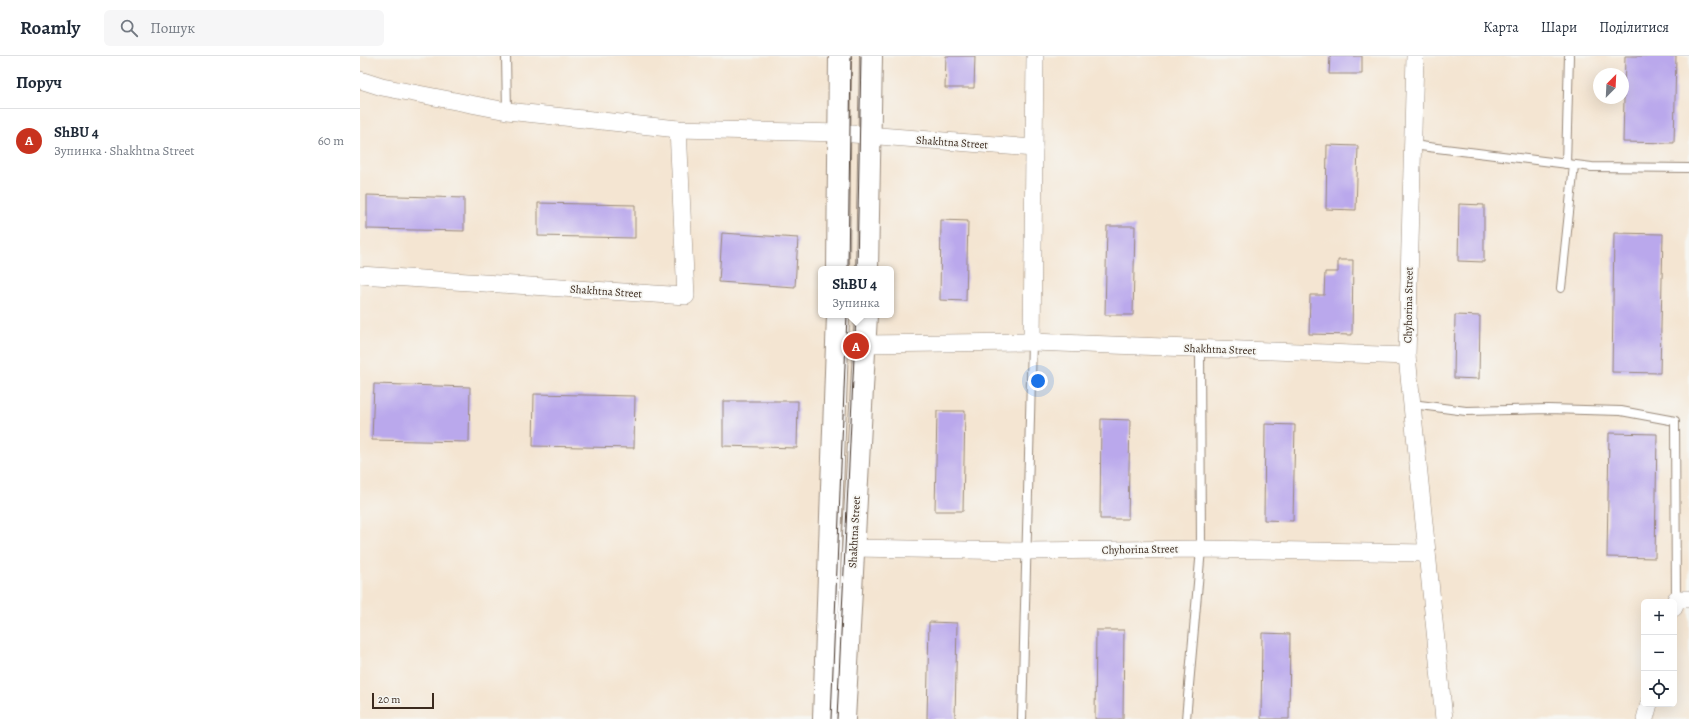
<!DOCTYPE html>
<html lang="uk">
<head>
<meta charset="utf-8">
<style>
	body { margin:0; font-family:Alegreya,serif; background:#f6f6f7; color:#1f2937 }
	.controls { position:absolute; right:12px; bottom:12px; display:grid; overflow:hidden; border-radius:6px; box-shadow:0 4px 16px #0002 }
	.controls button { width:36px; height:36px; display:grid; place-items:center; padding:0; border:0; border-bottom:1px solid #e0e1e3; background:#fff; color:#1f2937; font:20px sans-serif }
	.compass { position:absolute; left:1233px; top:12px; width:36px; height:36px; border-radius:50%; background:#fff; box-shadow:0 4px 16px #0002; rotate:24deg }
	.scale { position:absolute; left:12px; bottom:10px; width:62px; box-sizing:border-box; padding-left:4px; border:2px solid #3b2a1e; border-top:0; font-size:11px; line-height:14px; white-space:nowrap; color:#3b2a1e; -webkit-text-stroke:3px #f6f6f2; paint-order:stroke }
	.you { position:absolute; left:678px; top:325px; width:14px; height:14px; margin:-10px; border:3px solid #fff; border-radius:50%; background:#1a73e8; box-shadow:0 0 0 6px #1a73e833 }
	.badge { display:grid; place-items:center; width:26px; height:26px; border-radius:50%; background:#c8321e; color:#fff; font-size:13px; font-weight:700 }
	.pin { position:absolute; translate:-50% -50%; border:2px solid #fff; box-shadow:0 1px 4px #0006 }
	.popup { position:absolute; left:458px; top:210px; width:76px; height:52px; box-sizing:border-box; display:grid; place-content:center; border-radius:6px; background:#fff; filter:drop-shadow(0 1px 3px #0005); font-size:13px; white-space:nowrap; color:#747a83 }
	.popup b { font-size:15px; color:#1f2937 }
	.popup::after { content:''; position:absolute; left:50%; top:100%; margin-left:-8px; border:8px solid transparent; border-top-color:#fff }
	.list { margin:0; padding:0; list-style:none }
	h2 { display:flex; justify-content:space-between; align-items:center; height:52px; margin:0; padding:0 16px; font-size:17px }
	h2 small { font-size:13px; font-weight:400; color:#747a83 }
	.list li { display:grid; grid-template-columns:26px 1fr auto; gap:12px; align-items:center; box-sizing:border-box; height:64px; padding:0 16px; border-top:1px solid #e0e1e3 }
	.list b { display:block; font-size:15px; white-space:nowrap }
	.list p { margin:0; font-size:13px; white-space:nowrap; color:#747a83 }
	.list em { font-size:13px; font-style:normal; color:#747a83 }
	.icon { flex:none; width:22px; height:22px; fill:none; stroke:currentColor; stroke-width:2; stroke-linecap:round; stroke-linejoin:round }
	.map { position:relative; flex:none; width:1329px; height:663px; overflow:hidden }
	header { display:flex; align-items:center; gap:24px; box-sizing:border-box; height:56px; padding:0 20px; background:#fff; border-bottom:1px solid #e0e1e3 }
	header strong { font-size:19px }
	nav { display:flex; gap:22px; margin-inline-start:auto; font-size:14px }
	.search { width:280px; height:36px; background:#f6f6f7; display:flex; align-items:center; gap:10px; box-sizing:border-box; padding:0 14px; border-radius:6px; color:#747a83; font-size:15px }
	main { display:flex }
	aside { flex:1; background:#fff }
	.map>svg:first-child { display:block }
	.building { fill:#baa8ec }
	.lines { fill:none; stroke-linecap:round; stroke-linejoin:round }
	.lane-casing { stroke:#988878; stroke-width:10 }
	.street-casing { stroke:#988878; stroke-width:18 }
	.secondary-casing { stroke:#988878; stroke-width:24 }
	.lane { stroke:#fff; stroke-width:8 }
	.street { stroke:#fff; stroke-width:17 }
	.secondary { stroke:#fff; stroke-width:22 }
	.tram { stroke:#3b2a1e; stroke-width:1 }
	.labels { text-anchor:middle; stroke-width:3.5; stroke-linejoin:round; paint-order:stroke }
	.street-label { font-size:11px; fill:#3b2a1e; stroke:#f6f6f2 }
</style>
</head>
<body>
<header>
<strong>Roamly</strong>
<div class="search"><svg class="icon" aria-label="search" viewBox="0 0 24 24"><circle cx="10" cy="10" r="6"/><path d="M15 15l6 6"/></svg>Пошук</div>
<nav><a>Карта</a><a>Шари</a><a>Поділитися</a></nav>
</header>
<main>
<aside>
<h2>Поруч<small></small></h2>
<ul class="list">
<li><span class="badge">A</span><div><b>ShBU 4</b><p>Зупинка · Shakhtna Street</p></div><em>60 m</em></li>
</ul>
</aside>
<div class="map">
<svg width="1329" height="663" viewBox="0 0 1329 663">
	<rect width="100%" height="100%" fill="#f6f6f2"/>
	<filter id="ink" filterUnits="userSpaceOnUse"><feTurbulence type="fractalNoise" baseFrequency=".025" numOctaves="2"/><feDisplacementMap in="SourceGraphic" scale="8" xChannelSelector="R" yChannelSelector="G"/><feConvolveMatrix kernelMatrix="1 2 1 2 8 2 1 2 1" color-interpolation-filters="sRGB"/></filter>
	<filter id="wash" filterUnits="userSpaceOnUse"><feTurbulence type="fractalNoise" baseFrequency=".012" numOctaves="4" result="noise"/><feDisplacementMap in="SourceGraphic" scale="16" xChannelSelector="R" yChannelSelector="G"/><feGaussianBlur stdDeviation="0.9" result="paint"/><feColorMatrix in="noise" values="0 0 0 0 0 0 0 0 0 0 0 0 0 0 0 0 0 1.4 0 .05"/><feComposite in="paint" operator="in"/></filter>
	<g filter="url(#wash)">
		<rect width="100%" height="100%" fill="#f4e5d2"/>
		<g id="blocks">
			<!-- building -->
			<g class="building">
				<path d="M586,0H615L614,32H585Z"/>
				<path d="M970,0H1002V18H969Z"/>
				<path d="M1265,0H1316L1314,87L1263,86Z"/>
				<path d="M967,89L998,90L996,154L966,153Z"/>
				<path d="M7,139L104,142V175L7,173Z"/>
				<path d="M178,147L275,149V182L178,180Z"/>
				<path d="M1099,148L1124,149V206L1098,205Z"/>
				<path d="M581,164L608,165L606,245L580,244Z"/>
				<path d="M747,170H775L773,259H745Z"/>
				<path d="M362,177L438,182L435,231L359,226Z"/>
				<path d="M1254,177L1303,178L1300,317L1252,316Z"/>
				<path d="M978,204H993L992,279L949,278L950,239H964L965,216H978Z"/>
				<path d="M1095,259L1120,260L1119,323L1094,322Z"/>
				<path d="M14,328L110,331L109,386L12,384Z"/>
				<path d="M174,338L275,340L274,392L173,390Z"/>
				<path d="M363,345H438L437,392L363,390Z"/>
				<path d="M577,355H605L603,455H575Z"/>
				<path d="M741,363L770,364L768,463H740Z"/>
				<path d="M905,368L935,369L933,465L904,464Z"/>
				<path d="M1249,377L1297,378L1295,502L1247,501Z"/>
				<path d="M569,566L597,567L595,663H567Z"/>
				<path d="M736,574H764L763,663H735Z"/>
				<path d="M902,577L930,578L929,663H901Z"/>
			</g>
		</g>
	</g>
	<g filter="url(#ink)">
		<use href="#blocks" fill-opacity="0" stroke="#988878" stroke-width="1"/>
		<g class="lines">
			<defs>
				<g id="lane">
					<path d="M146,0L147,55"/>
					<path d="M1052,89L1232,111L1329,112"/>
					<path d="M1206,108L1209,0"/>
					<path d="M1201,232L1214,109"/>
					<path d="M1052,348L1106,355L1188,353L1261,355L1315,365L1316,543"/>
					<path d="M662,663L672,286"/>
					<path d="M826,663L841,493L840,292"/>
				</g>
				<g id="street">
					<path d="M1055,0L1047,300L1084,663"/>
					<path d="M0,24L22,31L147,55L318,73L480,77L674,92"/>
					<path d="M0,219L326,240L318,73"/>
					<path d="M672,286L675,0"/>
					<path d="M477,293L505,288L672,286L1047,300"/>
					<path d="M493,492L667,495L841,493L1067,497"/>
					<path d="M1314,552L1316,543H1329"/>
					<path d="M1285,663L1289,648"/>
				</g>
				<g id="secondary">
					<path d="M478,213L480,0"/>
					<path d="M507,213L511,0"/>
					<path d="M464,663L478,259"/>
					<path d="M484,663L506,259"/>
				</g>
			</defs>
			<!-- lane casing -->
			<use href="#lane" class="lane-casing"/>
			<!-- street casing -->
			<use href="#street" class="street-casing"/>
			<!-- secondary casing -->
			<use href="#secondary" class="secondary-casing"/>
			<!-- lane -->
			<use href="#lane" class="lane"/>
			<!-- street -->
			<use href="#street" class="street"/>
			<!-- secondary -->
			<use href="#secondary" class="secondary"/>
			<!-- tram -->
			<g class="tram">
				<path d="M488,213L491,0"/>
				<path d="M497,213L501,0"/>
				<path d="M471,663L487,259"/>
				<path d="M477,663L496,259"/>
			</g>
		</g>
	</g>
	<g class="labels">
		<!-- street labels -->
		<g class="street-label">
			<text transform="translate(592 86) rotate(4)" y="4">Shakhtna Street</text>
			<text transform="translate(246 235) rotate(4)" y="4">Shakhtna Street</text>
			<text transform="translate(1048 249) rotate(-89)" y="4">Chyhorina Street</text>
			<text transform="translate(860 293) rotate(2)" y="4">Shakhtna Street</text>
			<text transform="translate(494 476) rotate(-87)" y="4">Shakhtna Street</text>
			<text transform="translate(780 493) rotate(-1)" y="4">Chyhorina Street</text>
		</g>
	</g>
</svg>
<div class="controls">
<button>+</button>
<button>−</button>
<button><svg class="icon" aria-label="locate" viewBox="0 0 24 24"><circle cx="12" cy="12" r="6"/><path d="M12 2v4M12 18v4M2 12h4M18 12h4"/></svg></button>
</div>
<svg class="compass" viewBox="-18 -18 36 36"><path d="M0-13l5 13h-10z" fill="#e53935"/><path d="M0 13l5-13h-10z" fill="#747a83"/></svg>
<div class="scale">20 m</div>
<div class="you"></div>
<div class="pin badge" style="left:496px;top:290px">A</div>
<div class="popup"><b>ShBU 4</b>Зупинка</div>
</div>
</main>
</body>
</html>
